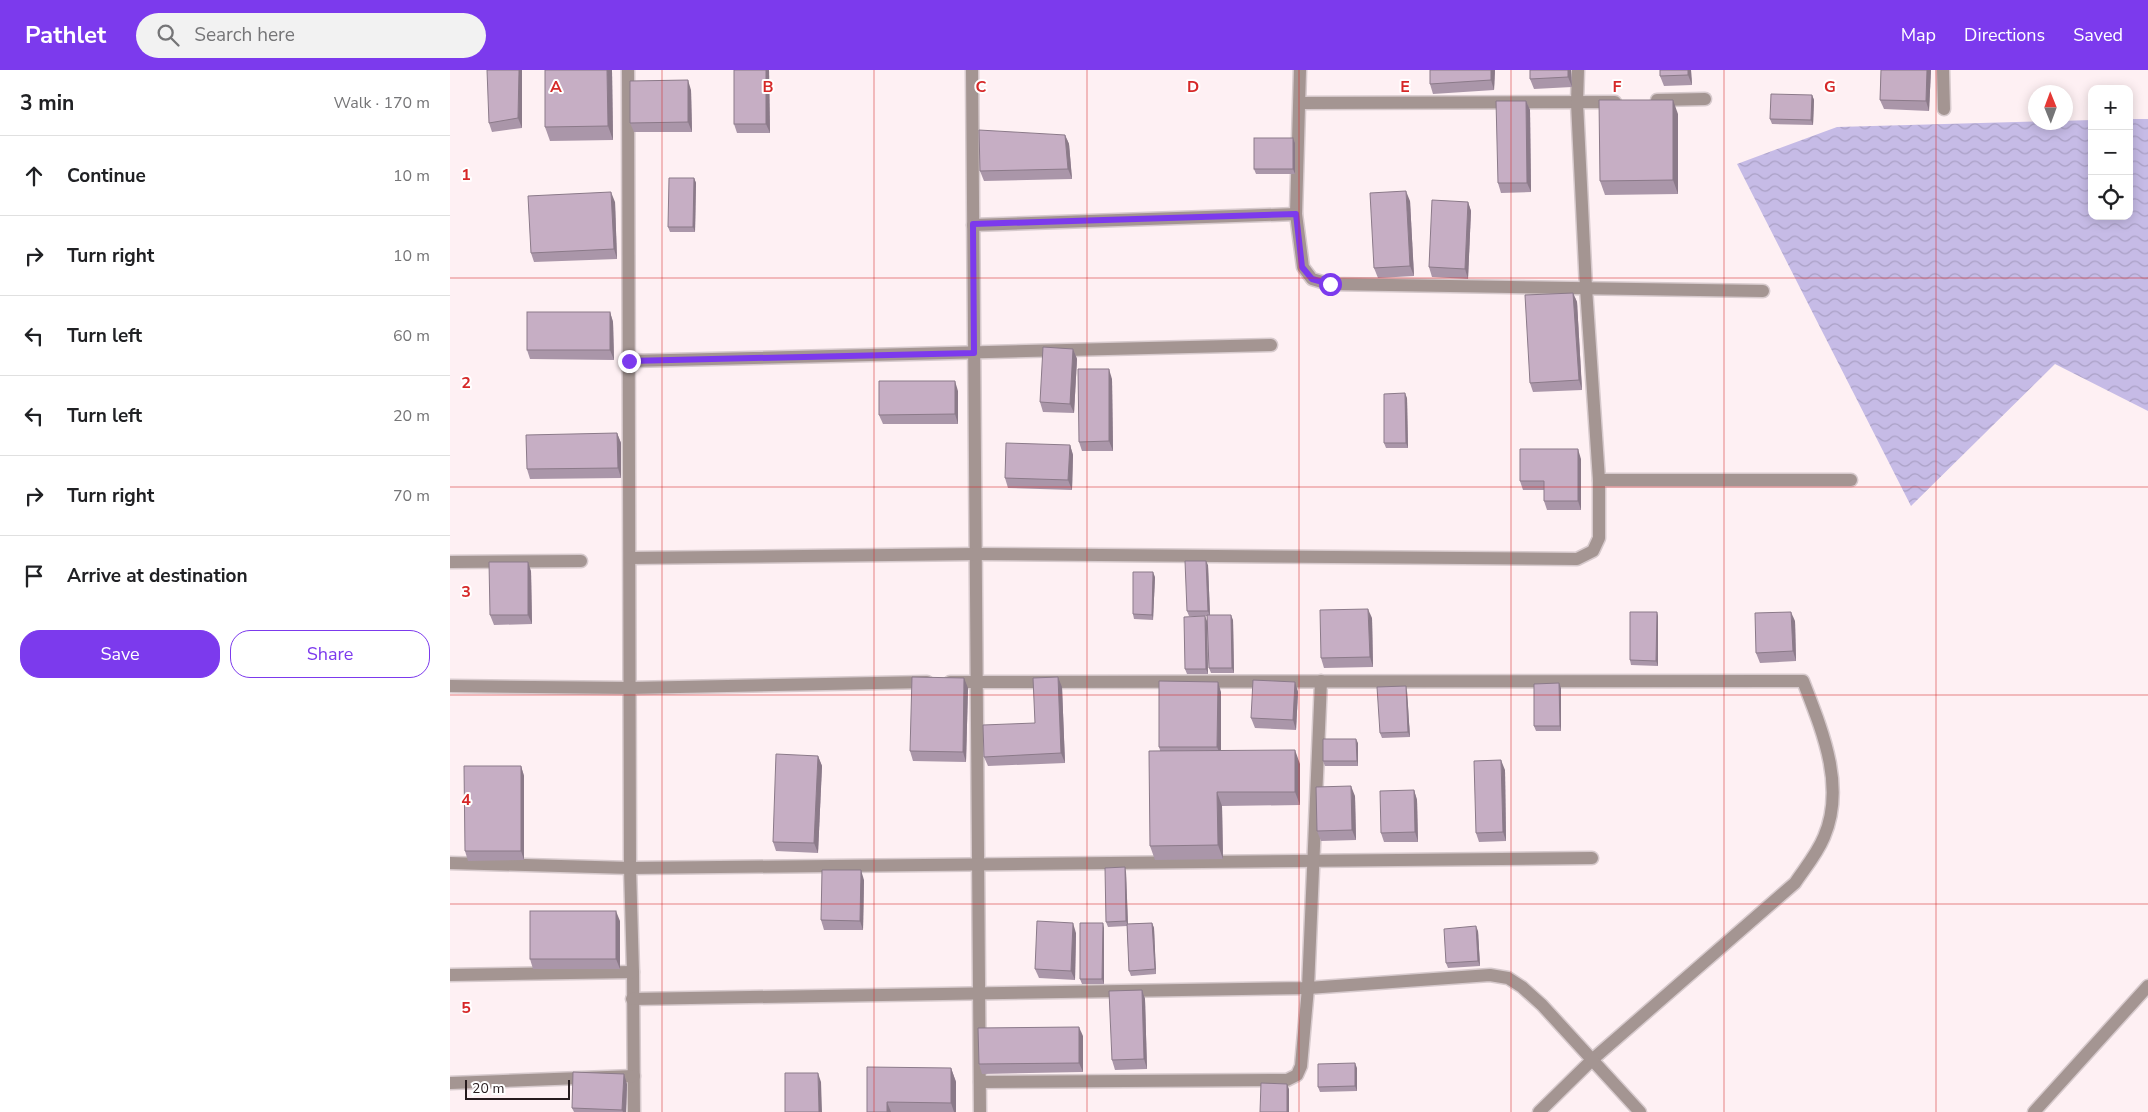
<!DOCTYPE html>
<html lang="en">
<head>
<meta charset="utf-8">
<style>
	body { margin:0; font-family:"Nunito Sans",sans-serif; background:#f2f2f2; color:#202124 }
	.controls { position:absolute; right:15px; top:15px; display:grid; overflow:hidden; border-radius:10px; box-shadow:0 2px 12px #0003 }
	.controls button { width:45px; height:45px; display:grid; place-items:center; padding:0; border:0; border-bottom:1px solid #e0e0e0; background:#fff; color:#202124; font:25px sans-serif }
	.compass { position:absolute; left:1578px; top:15px; width:45px; height:45px; border-radius:50%; background:#fff; box-shadow:0 2px 12px #0003; rotate:359deg }
	.scale { position:absolute; left:15px; bottom:12px; width:105px; box-sizing:border-box; padding-left:5px; border:2px solid #271b1e; border-top:0; font-size:14px; line-height:18px; white-space:nowrap; color:#271b1e; -webkit-text-stroke:4px #fff; paint-order:stroke }
	.stop { position:absolute; width:15px; height:15px; margin:-11px; border:4px solid #7c3aed; border-radius:50%; background:#fff }
	.stop.end { background:#7c3aed; border-color:#fff; box-shadow:0 1px 5px #0008 }
	.list { margin:0; padding:0; list-style:none }
	h2 { display:flex; justify-content:space-between; align-items:center; height:65px; margin:0; padding:0 20px; font-size:21px }
	h2 small { font-size:16px; font-weight:400; color:#757577 }
	.list li { display:grid; grid-template-columns:32px 1fr auto; gap:15px; align-items:center; box-sizing:border-box; height:80px; padding:0 20px; border-top:1px solid #e0e0e0 }
	.list b { display:block; font-size:19px; white-space:nowrap }
	.list em { font-size:16px; font-style:normal; color:#757577 }
	.actions { display:flex; gap:10px; padding:15px 20px }
	.actions a { flex:1; padding:11px 0; border:1px solid #7c3aed; border-radius:20px; text-align:center; font-size:18px; color:#7c3aed }
	.actions .main { background:#7c3aed; color:#fff }
	.icon { flex:none; width:28px; height:28px; fill:none; stroke:currentColor; stroke-width:2; stroke-linecap:round; stroke-linejoin:round }
	.map { position:relative; flex:none; width:1698px; height:1042px; overflow:hidden }
	header { display:flex; align-items:center; gap:30px; box-sizing:border-box; height:70px; padding:0 25px; background:#7c3aed; color:#fff }
	header strong { font-size:24px }
	nav { display:flex; gap:28px; margin-inline-start:auto; font-size:18px }
	.search { width:350px; height:45px; background:#f2f2f2; display:flex; align-items:center; gap:12px; box-sizing:border-box; padding:0 18px; border-radius:28px; color:#757577; font-size:19px }
	main { display:flex }
	aside { flex:1; background:#fff }
	.map>svg:first-child { display:block }
	.water { fill:url(#water-waves) }
	.lines { fill:none; stroke-linecap:round; stroke-linejoin:round }
	.minor-casing { stroke:#d7cacd; stroke-width:15 }
	.minor { stroke:#a49592; stroke-width:12 }
	.wall { fill:#aa96a9 }
	.shaded-wall { fill:#8b7a89 }
	.building { fill:#c6aec4; stroke:#8b7a89 }
	.route { stroke:#7c3aed; stroke-width:6 }
	.grid { fill:none; stroke:#d62828; stroke-width:1; stroke-opacity:0.55 }
	.grid-label { font-size:16px; text-anchor:middle; font-weight:bold; fill:#d62828; stroke:#fff; stroke-width:4; stroke-linejoin:round; paint-order:stroke }
</style>
</head>
<body>
<header>
<strong>Pathlet</strong>
<div class="search"><svg class="icon" aria-label="search" viewBox="0 0 24 24"><circle cx="10" cy="10" r="6"/><path d="M15 15l6 6"/></svg>Search here</div>
<nav><a>Map</a><a>Directions</a><a>Saved</a></nav>
</header>
<main>
<aside>
<h2>3 min<small>Walk · 170 m</small></h2>
<ul class="list">
<li><svg class="icon" aria-label="ahead" viewBox="0 0 24 24"><path d="M12 20V5M6 11l6-6 6 6"/></svg><div><b>Continue</b></div><em>10 m</em></li>
<li><svg class="icon" aria-label="right" viewBox="0 0 24 24"><path d="M7 20v-9h11M14 6l5 5-5 5"/></svg><div><b>Turn right</b></div><em>10 m</em></li>
<li><svg class="icon" aria-label="left" viewBox="0 0 24 24"><path d="M17 20v-9H6M10 6l-5 5 5 5"/></svg><div><b>Turn left</b></div><em>60 m</em></li>
<li><svg class="icon" aria-label="left" viewBox="0 0 24 24"><path d="M17 20v-9H6M10 6l-5 5 5 5"/></svg><div><b>Turn left</b></div><em>20 m</em></li>
<li><svg class="icon" aria-label="right" viewBox="0 0 24 24"><path d="M7 20v-9h11M14 6l5 5-5 5"/></svg><div><b>Turn right</b></div><em>70 m</em></li>
<li><svg class="icon" aria-label="arrive" viewBox="0 0 24 24"><path d="M6 21V4h12l-3 4 3 4H6"/></svg><div><b>Arrive at destination</b></div></li>
</ul>
<div class="actions"><a class="main">Save</a><a>Share</a></div>
</aside>
<div class="map">
<svg width="1698" height="1042" viewBox="0 0 1698 1042">
	<defs>
		<pattern id="water-waves" width="16" height="10" patternUnits="userSpaceOnUse" patternTransform="scale(1.25)"><rect width="16" height="10" fill="#c6bbe6"/><path d="M0 5q4-4 8 0t8 0" fill="none" stroke="#aaa0c5"/></pattern>
	</defs>
	<rect width="100%" height="100%" fill="#fef0f3"/>
	<!-- water -->
	<path class="water" d="M1679,49H1698V341L1605,294L1461,436L1287,94L1387,57L1642,50V146H1679Z"/>
	<g class="lines">
		<defs>
			<g id="minor">
				<path d="M178,0L180,798L183,902L184,1042"/>
				<path d="M522,0L530,1042"/>
				<path d="M850,0L846,144L853,197L862,209L879,214L1313,221"/>
				<path d="M1493,0L1494,39"/>
				<path d="M1207,30L1255,29"/>
				<path d="M850,33L1165,32"/>
				<path d="M523,155L846,144"/>
				<path d="M179,291L821,275"/>
				<path d="M1149,410H1401"/>
				<path d="M180,488L526,484L1127,489L1143,481L1149,468V410L1136,218L1127,33L1128,0"/>
				<path d="M0,492L131,491"/>
				<path d="M500,612L1353,611C1372,660 1396,716 1374,767C1367,784 1355,798 1345,813L1143,989L1089,1042"/>
				<path d="M0,616L180,618L477,612"/>
				<path d="M0,793L180,798L1142,788"/>
				<path d="M0,905L183,902"/>
				<path d="M182,929L858,918L1040,905L1058,908L1072,917L1092,935L1190,1042"/>
				<path d="M530,1012L837,1010L847,1005L851,996L858,918L871,611"/>
				<path d="M0,1013L184,1006"/>
				<path d="M1584,1042L1698,916"/>
			</g>
		</defs>
		<!-- minor casing -->
		<use href="#minor" class="minor-casing"/>
		<!-- minor -->
		<use href="#minor" class="minor"/>
	</g>
	<!-- wall -->
	<g class="wall">
		<path d="M72,0V58L42,62L39,53Z"/>
		<path d="M162,0L163,70L100,71L95,57Z"/>
		<path d="M284,0H319L320,63H287L284,54Z"/>
		<path d="M980,0H1045L1044,20L983,24L980,14Z"/>
		<path d="M1080,0H1121L1122,17L1084,19L1080,9Z"/>
		<path d="M1210,0H1241L1242,15L1214,16L1210,6Z"/>
		<path d="M1431,0H1481L1479,41L1434,39L1430,30Z"/>
		<path d="M241,20L242,62H184L180,53Z"/>
		<path d="M1362,25L1364,30L1363,55L1322,54L1320,49Z"/>
		<path d="M1076,31L1080,40L1081,122L1051,123L1048,113Z"/>
		<path d="M1228,44V124L1155,125L1150,111Z"/>
		<path d="M615,65L619,74L622,109L534,111L530,101Z"/>
		<path d="M843,68L845,73V104H806L804,99Z"/>
		<path d="M244,108L246,113L245,162H220L218,157Z"/>
		<path d="M960,131L964,206L928,208L924,198Z"/>
		<path d="M165,132L167,189L84,192L81,183Z"/>
		<path d="M1018,132L1021,141L1018,209L982,207L979,197Z"/>
		<path d="M1123,223L1127,232L1132,320L1083,322L1080,313Z"/>
		<path d="M160,242L163,252L164,290L80,289L77,280Z"/>
		<path d="M623,279L627,289L624,343L593,342L590,332Z"/>
		<path d="M662,309L663,381H632L629,372Z"/>
		<path d="M508,321V354H433L429,345Z"/>
		<path d="M957,328L958,378H936L934,373Z"/>
		<path d="M167,363L171,373V408L80,409L77,399Z"/>
		<path d="M620,375L623,385L622,420L558,418L555,408Z"/>
		<path d="M1131,389V440H1097L1094,431V420H1073L1070,411Z"/>
		<path d="M758,495L760,545L783,550L784,603H761L759,598L757,546H739L737,541Z"/>
		<path d="M81,501L82,554L44,555L40,545Z"/>
		<path d="M705,507L703,550L684,549L683,544Z"/>
		<path d="M1207,542L1208,547V596L1181,595L1180,590Z"/>
		<path d="M922,548L923,597L874,598L871,588Z"/>
		<path d="M757,551L758,604H737L735,599Z"/>
		<path d="M1345,551L1346,591L1310,593L1306,583Z"/>
		<path d="M845,612L848,622L846,660L805,658L801,648Z"/>
		<path d="M612,617L615,693L538,696L534,687L585,653Z"/>
		<path d="M518,618L516,692L463,691L460,681Z"/>
		<path d="M1111,618V661H1086L1084,656Z"/>
		<path d="M957,621L960,667L932,668L930,663Z"/>
		<path d="M771,622V680L850,694V735L772,736L773,789L705,790L700,776L710,680L709,677Z"/>
		<path d="M908,673V696H875L873,691Z"/>
		<path d="M368,686L372,696L368,783L326,781L323,772Z"/>
		<path d="M71,696L74,706V790L18,791L15,781Z"/>
		<path d="M1055,700L1056,771L1029,772L1026,763Z"/>
		<path d="M964,720L967,730L968,772H934L931,763Z"/>
		<path d="M905,726L906,770L871,771L867,761Z"/>
		<path d="M676,802L678,854L702,853L704,858L706,904L681,906L679,901L677,856L658,857L656,852Z"/>
		<path d="M414,810L413,860H374L371,850Z"/>
		<path d="M170,851V899H83L80,889Z"/>
		<path d="M654,858V914H632L630,909Z"/>
		<path d="M1028,861L1030,896L998,898L996,893Z"/>
		<path d="M626,863L625,910L589,908L585,899Z"/>
		<path d="M692,920L695,929L697,999L665,1000L662,990Z"/>
		<path d="M633,966V1002L532,1004L529,994Z"/>
		<path d="M501,998L506,1012V1042H417Z"/>
		<path d="M907,998V1021L870,1022L868,1017Z"/>
		<path d="M177,1014L176,1042H124L122,1038Z"/>
	</g>
	<!-- shaded-wall -->
	<g class="shaded-wall">
		<path d="M69,0H72V58L68,48Z"/>
		<path d="M157,0H162L163,70L158,56Z"/>
		<path d="M316,0H319L320,63L316,54Z"/>
		<path d="M1041,0H1045L1044,20L1041,10Z"/>
		<path d="M1118,0H1121L1122,17L1118,7Z"/>
		<path d="M1238,0H1241L1242,15L1238,5Z"/>
		<path d="M1477,0H1481L1479,41L1476,31Z"/>
		<path d="M238,10L241,20L242,62L238,52Z"/>
		<path d="M1362,25L1364,30L1363,55L1361,50Z"/>
		<path d="M1223,30L1228,44V124L1223,110Z"/>
		<path d="M1076,31L1080,40L1081,122L1077,113Z"/>
		<path d="M615,65L619,74L622,109L618,99Z"/>
		<path d="M843,68L845,73V104L843,99Z"/>
		<path d="M244,108L246,113L245,162L243,157Z"/>
		<path d="M956,121L960,131L964,206L960,196Z"/>
		<path d="M161,122L165,132L167,189L164,179Z"/>
		<path d="M1018,132L1021,141L1018,209L1015,199Z"/>
		<path d="M1123,223L1127,232L1132,320L1129,310Z"/>
		<path d="M160,242L163,252L164,290L160,280Z"/>
		<path d="M623,279L627,289L624,343L620,334Z"/>
		<path d="M659,299L662,309L663,381L659,371Z"/>
		<path d="M505,311L508,321V354L505,344Z"/>
		<path d="M955,323L957,328L958,378L956,373Z"/>
		<path d="M167,363L171,373V408L168,398Z"/>
		<path d="M620,375L623,385L622,420L618,410Z"/>
		<path d="M1128,379L1131,389V440L1128,431Z"/>
		<path d="M756,491L758,495L760,546L758,541Z"/>
		<path d="M78,492L81,501L82,554L78,545Z"/>
		<path d="M703,502L705,507L703,550L702,545Z"/>
		<path d="M918,539L922,548L923,597L920,587Z"/>
		<path d="M1207,542L1208,547V596L1206,591Z"/>
		<path d="M1341,542L1345,551L1346,591L1343,581Z"/>
		<path d="M781,545L783,550L784,603L782,598Z"/>
		<path d="M755,546L757,551L758,604L756,599Z"/>
		<path d="M608,607L612,617L615,693L611,683Z"/>
		<path d="M514,608L518,618L516,692L513,682Z"/>
		<path d="M768,612L771,622V686L767,677Z"/>
		<path d="M845,612L848,622L846,660L843,650Z"/>
		<path d="M1109,613L1111,618V661L1110,656Z"/>
		<path d="M956,616L957,621L960,667L958,662Z"/>
		<path d="M906,669L908,673V696L907,691Z"/>
		<path d="M845,680L850,694V735L845,722Z"/>
		<path d="M368,686L372,696L368,783L364,773Z"/>
		<path d="M1051,690L1055,700L1056,771L1053,762Z"/>
		<path d="M71,696L74,706V790L71,781Z"/>
		<path d="M901,716L905,726L906,770L902,760Z"/>
		<path d="M964,720L967,730L968,772L965,762Z"/>
		<path d="M767,722L772,736L773,789L768,775Z"/>
		<path d="M675,797L676,802L678,856L676,851Z"/>
		<path d="M411,800L414,810L413,860L410,851Z"/>
		<path d="M166,841L170,851V899L166,889Z"/>
		<path d="M623,853L626,863L625,910L621,901Z"/>
		<path d="M653,853L654,858V914L652,909Z"/>
		<path d="M702,853L704,858L706,904L705,899Z"/>
		<path d="M1026,856L1028,861L1030,896L1028,891Z"/>
		<path d="M692,920L695,929L697,999L694,989Z"/>
		<path d="M629,957L633,966V1002L629,993Z"/>
		<path d="M905,993L907,998V1021L905,1016Z"/>
		<path d="M501,998L506,1012V1042H504L501,1033Z"/>
		<path d="M368,1003L371,1012L372,1042H369Z"/>
		<path d="M174,1004L177,1014L176,1042H173L172,1040Z"/>
		<path d="M837,1014L839,1019V1042H837Z"/>
		<path d="M437,1032L441,1042H437Z"/>
	</g>
	<!-- building -->
	<g class="building">
		<path d="M37,0H69L68,48L39,53Z"/>
		<path d="M95,0H157L158,56L95,57Z"/>
		<rect x="284" y="0" width="32" height="54"/>
		<path d="M980,0H1041V10L980,14Z"/>
		<path d="M1080,0H1118V7L1080,9Z"/>
		<path d="M1210,0H1238V5L1210,6Z"/>
		<path d="M1431,0H1477L1476,31L1430,30Z"/>
		<path d="M238,10V52L180,53V11Z"/>
		<path d="M1321,24L1362,25L1361,50L1320,49Z"/>
		<path d="M1149,30H1223V110L1150,111Z"/>
		<path d="M1046,31H1076L1077,113H1048Z"/>
		<path d="M529,60L615,65L618,99L530,101Z"/>
		<rect x="804" y="68" width="39" height="31"/>
		<path d="M219,108H244L243,157H218Z"/>
		<path d="M956,121L960,196L924,198L920,123Z"/>
		<path d="M161,122L164,179L81,183L78,126Z"/>
		<path d="M982,130L1018,132L1015,199L979,197Z"/>
		<path d="M1123,223L1129,310L1080,313L1075,225Z"/>
		<rect x="77" y="242" width="83" height="38"/>
		<path d="M593,277L623,279L620,334L590,332Z"/>
		<path d="M628,299H659V371L629,372Z"/>
		<path d="M429,311H505V344L429,345Z"/>
		<path d="M955,323L956,373H934V324Z"/>
		<path d="M167,363L168,398L77,399L76,365Z"/>
		<path d="M556,373L620,375L618,410L555,408Z"/>
		<path d="M1070,379H1128V431H1094V411H1070Z"/>
		<path d="M735,491H756L758,541H737Z"/>
		<path d="M39,492H78V545H40Z"/>
		<path d="M683,502H703L702,545L683,544Z"/>
		<path d="M918,539L920,587L871,588L870,540Z"/>
		<path d="M1180,542H1207L1206,591L1180,590Z"/>
		<path d="M1341,542L1343,581L1306,583L1305,543Z"/>
		<path d="M757,545H781L782,598H759Z"/>
		<path d="M755,546L756,599H735L734,547Z"/>
		<path d="M462,607L514,608L513,682L460,681Z"/>
		<path d="M608,607L611,683L534,687L533,655L585,653L583,608Z"/>
		<path d="M803,610L845,612L843,650L801,648Z"/>
		<path d="M709,611L768,612L767,677H709Z"/>
		<path d="M1109,613L1110,656H1084V614Z"/>
		<path d="M956,616L958,662L930,663L927,617Z"/>
		<path d="M873,669H906L907,691H873Z"/>
		<path d="M845,680V722H767L768,775L700,776L699,681Z"/>
		<path d="M326,684L368,686L364,773L323,772Z"/>
		<path d="M1051,690L1053,762L1026,763L1024,691Z"/>
		<path d="M14,696H71V781H15Z"/>
		<path d="M901,716L902,760L867,761L866,717Z"/>
		<path d="M964,720L965,762L931,763L930,721Z"/>
		<path d="M675,797L676,851L656,852L655,798Z"/>
		<path d="M372,800H411L410,851L371,850Z"/>
		<rect x="80" y="841" width="86" height="48"/>
		<path d="M587,851L623,853L621,901L585,899Z"/>
		<path d="M630,853H653L652,909H630Z"/>
		<path d="M702,853L705,899L679,901L677,854Z"/>
		<path d="M1026,856L1028,891L996,893L994,859Z"/>
		<path d="M692,920L694,989L662,990L659,921Z"/>
		<path d="M629,957V993L529,994L528,958Z"/>
		<path d="M905,993V1016L868,1017V994Z"/>
		<path d="M417,997L501,998V1033L437,1032V1042H417Z"/>
		<path d="M123,1002L174,1004L172,1040L122,1038Z"/>
		<path d="M335,1003H368L369,1042H335Z"/>
		<path d="M811,1013L837,1014V1042H810Z"/>
	</g>
	<g class="lines">
		<!-- route -->
		<path class="route" d="M179,291L524,283L523,154L846,144L852,197L862,209L880,214"/>
	</g>
	<!-- grid -->
	<path class="grid" d="M212,0V1042M424,0V1042M637,0V1042M849,0V1042M1061,0V1042M1274,0V1042M1486,0V1042M0,208H1698M0,417H1698M0,625H1698M0,834H1698"/>
	<g class="grid-label">
		<text x="106" y="22">A</text>
		<text x="318" y="22">B</text>
		<text x="531" y="22">C</text>
		<text x="743" y="22">D</text>
		<text x="955" y="22">E</text>
		<text x="1167" y="22">F</text>
		<text x="1380" y="22">G</text>
		<text x="16" y="110">1</text>
		<text x="16" y="318">2</text>
		<text x="16" y="527">3</text>
		<text x="16" y="735">4</text>
		<text x="16" y="943">5</text>
	</g>
</svg>
<div class="controls">
<button>+</button>
<button>−</button>
<button><svg class="icon" aria-label="locate" viewBox="0 0 24 24"><circle cx="12" cy="12" r="6"/><path d="M12 2v4M12 18v4M2 12h4M18 12h4"/></svg></button>
</div>
<svg class="compass" viewBox="-18 -18 36 36"><path d="M0-13l5 13h-10z" fill="#e53935"/><path d="M0 13l5-13h-10z" fill="#757577"/></svg>
<div class="scale">20 m</div>
<div class="stop" style="left:880px;top:214px"></div>
<div class="stop end" style="left:179px;top:291px"></div>
</div>
</main>
</body>
</html>
